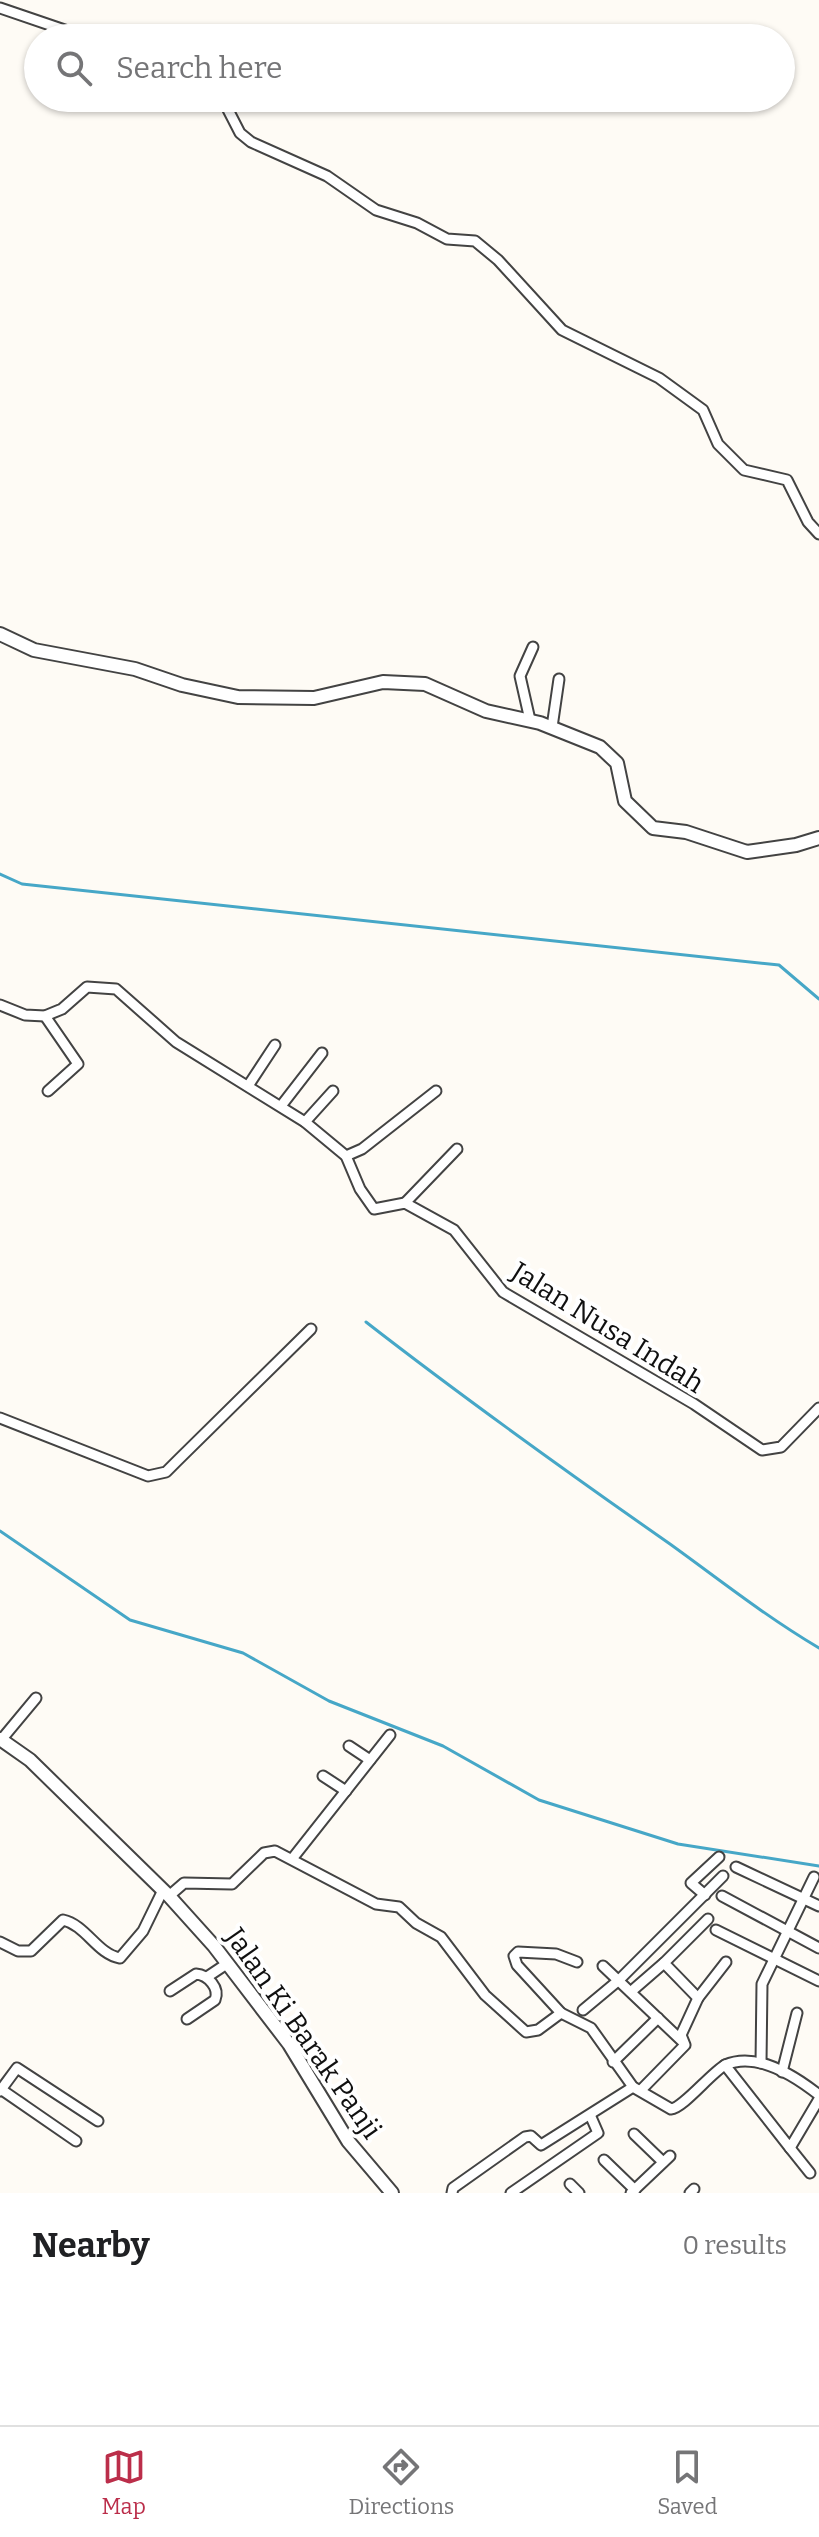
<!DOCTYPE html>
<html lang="en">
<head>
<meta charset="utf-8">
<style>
	body { margin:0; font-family:Bitter,serif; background:#f2f2f2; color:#202124 }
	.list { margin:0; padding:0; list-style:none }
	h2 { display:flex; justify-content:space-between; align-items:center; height:104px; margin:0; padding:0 32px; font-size:34px }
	h2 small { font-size:26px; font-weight:400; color:#757577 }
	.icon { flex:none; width:44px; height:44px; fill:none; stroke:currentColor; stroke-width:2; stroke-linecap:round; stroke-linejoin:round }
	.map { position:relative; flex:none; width:819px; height:2193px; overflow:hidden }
	.search { position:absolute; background:#fff; box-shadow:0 2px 6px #0004; left:24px; right:24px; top:24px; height:88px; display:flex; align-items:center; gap:20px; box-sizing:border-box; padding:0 28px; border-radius:44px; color:#757577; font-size:30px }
	.sheet { height:232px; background:#fff }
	nav { display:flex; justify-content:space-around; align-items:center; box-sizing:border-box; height:112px; border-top:2px solid #e0e0e0; background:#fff; font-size:22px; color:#757577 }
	nav a { display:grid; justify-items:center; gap:4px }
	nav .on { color:#bb2e4a }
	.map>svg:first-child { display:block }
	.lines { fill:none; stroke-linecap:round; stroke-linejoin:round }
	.stream { stroke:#46a7c7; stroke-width:3 }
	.minor-casing { stroke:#434343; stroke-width:13 }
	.tertiary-casing { stroke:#434343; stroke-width:16 }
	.minor { stroke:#fff; stroke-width:9 }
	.tertiary { stroke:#fff; stroke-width:12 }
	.labels { text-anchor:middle; stroke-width:8; stroke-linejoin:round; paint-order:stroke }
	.street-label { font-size:28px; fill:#101010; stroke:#fff }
</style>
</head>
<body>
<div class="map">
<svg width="819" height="2193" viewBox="0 0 819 2193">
	<rect width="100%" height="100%" fill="#fefbf5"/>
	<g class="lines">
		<!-- stream -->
		<g class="stream">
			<path d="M0,874L22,884L779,965L819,999"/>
			<path d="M366,1322C465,1399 567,1472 670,1544C720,1580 765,1616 819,1648"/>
			<path d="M0,1531L130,1620L243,1653L329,1701L443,1746L539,1800L678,1844L819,1866"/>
		</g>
		<defs>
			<g id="minor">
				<path d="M0,8L88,38"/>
				<path d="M222,98L240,133L251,142L327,176L376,210L417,223L447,239L475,241L498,260L562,330L659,378L703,410L718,444L744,470L787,480L808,522L819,534"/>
				<path d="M530,720L520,676L533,647"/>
				<path d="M552,727L559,679"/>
				<path d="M0,1005L25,1015L45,1016L62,1009L87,987L116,989L176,1042L305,1122L346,1156L360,1189L374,1209L405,1203L454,1230L503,1292L694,1404L762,1450L781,1447L819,1408"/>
				<path d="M45,1016L78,1064L48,1091"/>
				<path d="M248,1086L275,1045"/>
				<path d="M281,1106L322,1053"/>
				<path d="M305,1122L333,1091"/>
				<path d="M346,1156L362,1149L436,1091"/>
				<path d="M405,1203L457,1149"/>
				<path d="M0,1418L148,1476L166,1472L178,1460L311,1329"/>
				<path d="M1,1740L36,1698"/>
				<path d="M349,1746L370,1760"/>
				<path d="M323,1776L346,1791"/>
				<path d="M292,1859L390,1735"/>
				<path d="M736,1867L819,1906"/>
				<path d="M705,1895L691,1883L719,1857"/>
				<path d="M169,1896L184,1883L232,1884L264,1853L275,1851L376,1904L399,1907L416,1923L441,1937L485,1995L526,2032L538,2030L561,2013"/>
				<path d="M722,1896L819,1948"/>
				<path d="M716,1930L819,1981"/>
				<path d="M0,1942L18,1951H31L63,1920C86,1925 97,1954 120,1958L143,1931L163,1890"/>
				<path d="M577,1962L556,1954L518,1952L514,1956L517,1965L561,2013L591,2028L633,2087L671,2109C683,2108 710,2074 725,2065L790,2148L819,2099"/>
				<path d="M603,1966L683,2042"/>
				<path d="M207,1977L228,1963"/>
				<path d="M634,1989L664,1963"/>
				<path d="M170,1991L196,1974C208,1975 220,1988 215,2000L187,2019"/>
				<path d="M698,1998L726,1962"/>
				<path d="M583,2010L619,1980L723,1876"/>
				<path d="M613,2062L658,2018"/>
				<path d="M761,2063L762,1984L814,1877"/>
				<path d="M725,2065C757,2051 795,2076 819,2095"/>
				<path d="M782,2072L797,2013"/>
				<path d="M2,2090L76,2141"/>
				<path d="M641,2090L685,2045L681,2035L698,1998L664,1963L708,1919"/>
				<path d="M0,2091L17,2068L98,2121"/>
				<path d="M634,2134L663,2162"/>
				<path d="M790,2148L810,2173"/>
				<path d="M604,2160L635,2190"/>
				<path d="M570,2184L579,2193"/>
				<path d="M452,2193L453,2188L525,2137L531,2136L541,2145L633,2087"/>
				<path d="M511,2193L598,2133L591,2117"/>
				<path d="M631,2193L670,2156"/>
				<path d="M690,2193L694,2189"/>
			</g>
			<g id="tertiary">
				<path d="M0,634L34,650L135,669L182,685L238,697L314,698L383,682L425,684L486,711L540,723L600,747L617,763L625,801L653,828L686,832L747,852L796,845L819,838"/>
				<path d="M0,1739L30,1760L169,1896L214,1946L289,2044L348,2141L392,2193"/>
			</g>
		</defs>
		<!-- minor casing -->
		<use href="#minor" class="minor-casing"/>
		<!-- tertiary casing -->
		<use href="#tertiary" class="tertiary-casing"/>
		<!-- minor -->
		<use href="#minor" class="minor"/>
		<!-- tertiary -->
		<use href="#tertiary" class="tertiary"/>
	</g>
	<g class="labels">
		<!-- street labels -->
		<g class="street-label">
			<text transform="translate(608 1327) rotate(32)" y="10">Jalan Nusa Indah</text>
			<text transform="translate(304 2033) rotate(55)" y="10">Jalan Ki Barak Panji</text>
		</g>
	</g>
</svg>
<div class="search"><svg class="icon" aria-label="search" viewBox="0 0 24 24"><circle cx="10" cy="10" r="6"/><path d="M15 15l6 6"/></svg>Search here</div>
</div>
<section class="sheet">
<h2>Nearby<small>0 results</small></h2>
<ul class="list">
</ul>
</section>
<nav>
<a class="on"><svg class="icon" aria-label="map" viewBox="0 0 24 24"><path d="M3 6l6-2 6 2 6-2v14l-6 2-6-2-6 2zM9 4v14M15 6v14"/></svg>Map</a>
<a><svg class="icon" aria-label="directions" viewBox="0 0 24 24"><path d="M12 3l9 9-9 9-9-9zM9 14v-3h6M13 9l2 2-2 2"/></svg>Directions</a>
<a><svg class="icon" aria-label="saved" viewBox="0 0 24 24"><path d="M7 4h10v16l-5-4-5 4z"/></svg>Saved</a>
</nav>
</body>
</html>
